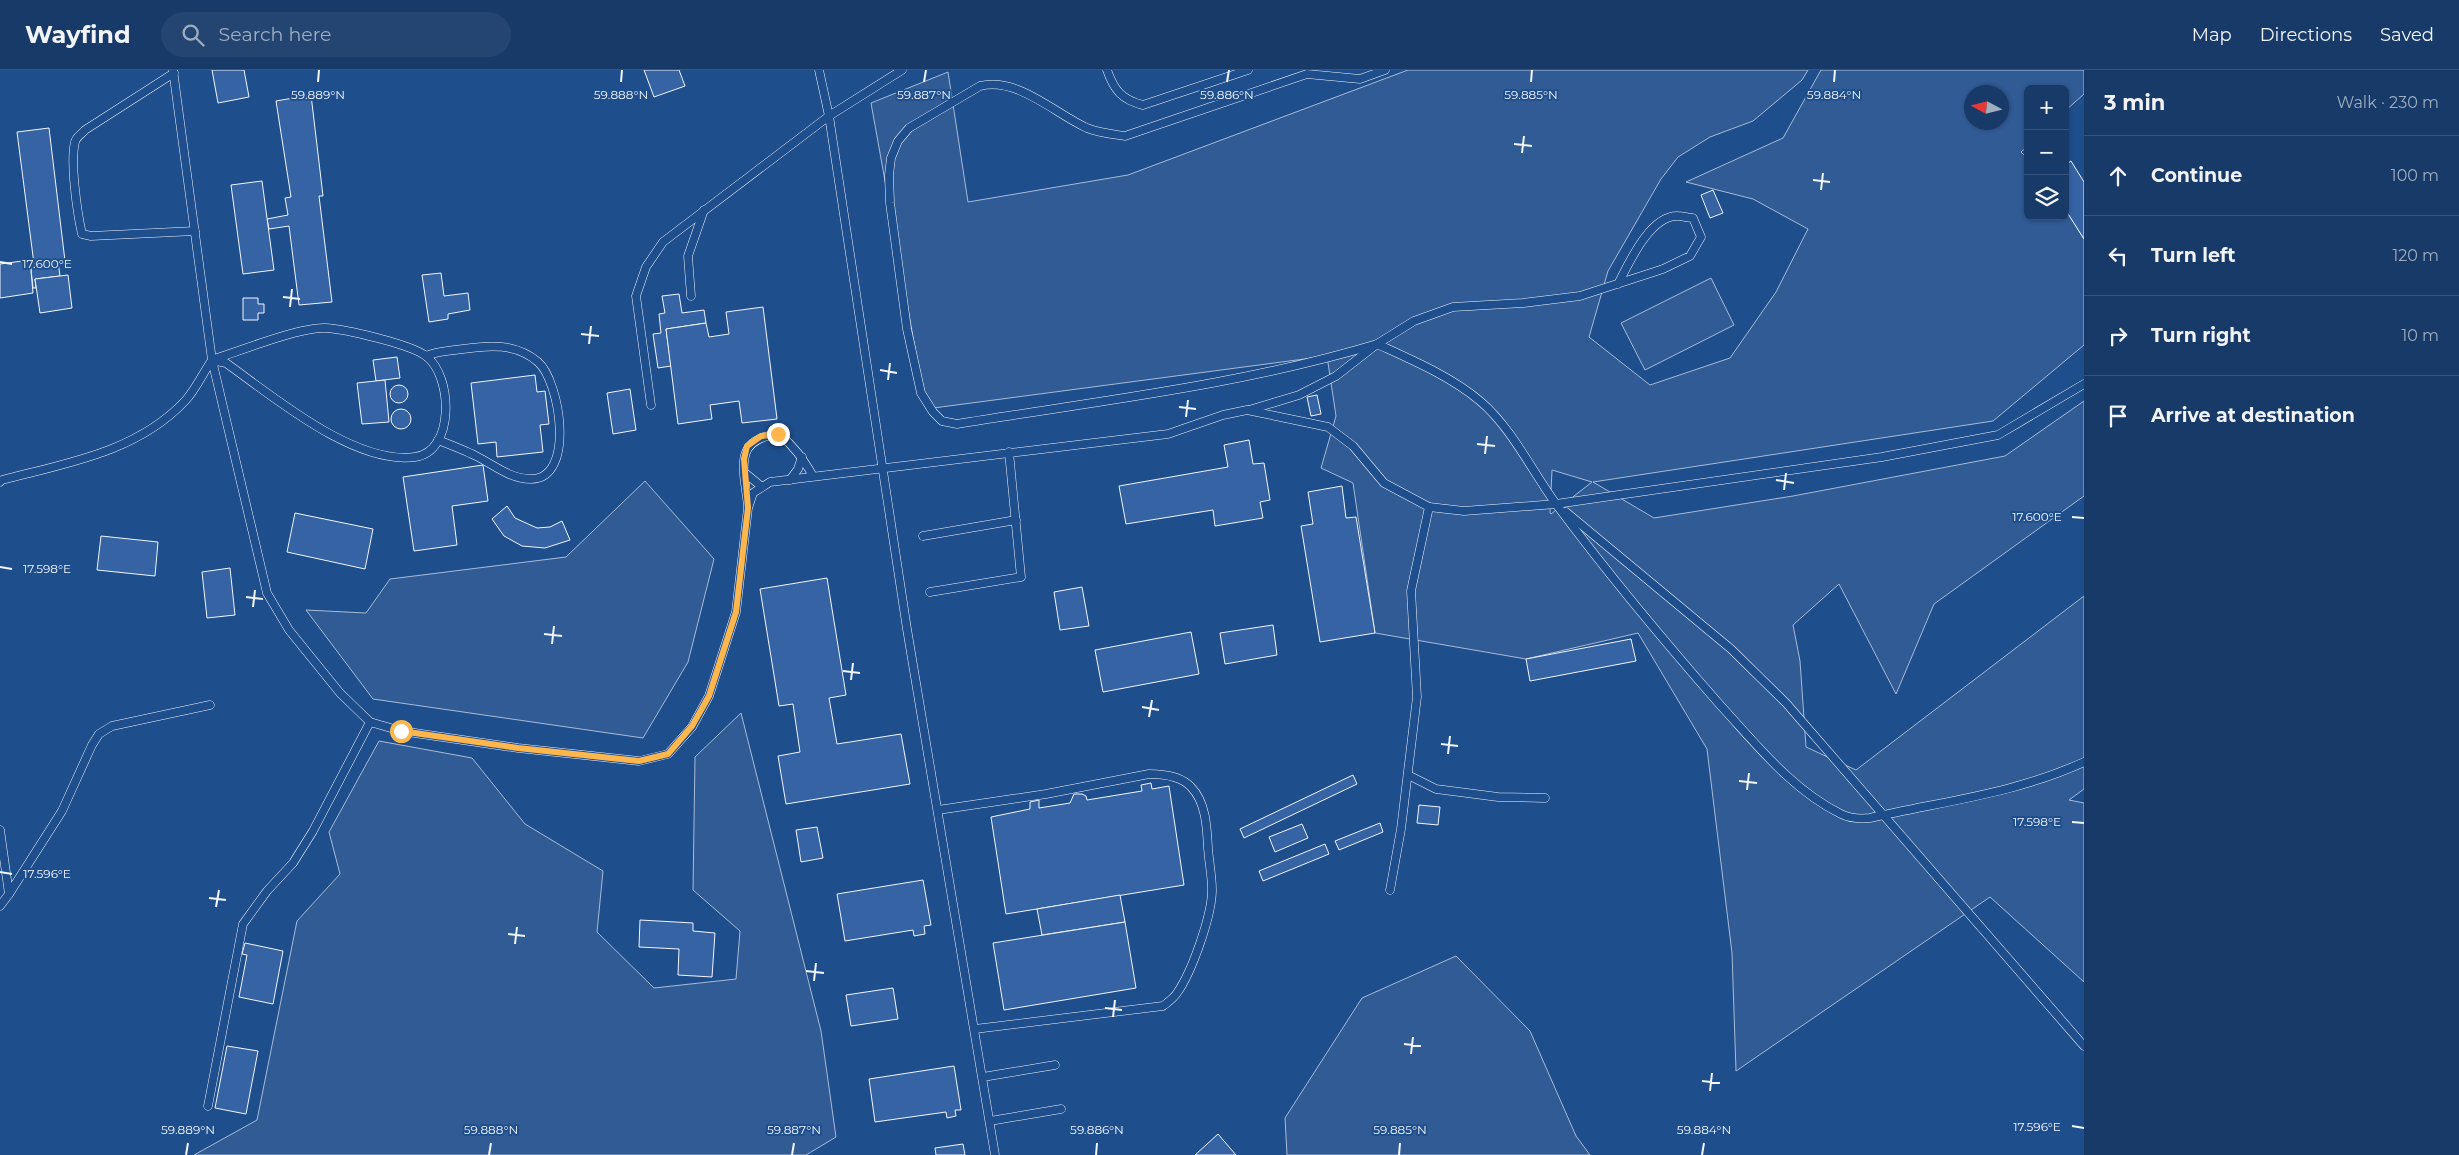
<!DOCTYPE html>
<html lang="en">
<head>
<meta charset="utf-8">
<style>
	body { margin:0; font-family:Montserrat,sans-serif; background:#244571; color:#f1f3f6 }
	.controls { position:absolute; right:15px; top:15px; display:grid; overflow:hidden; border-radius:8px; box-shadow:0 1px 4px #0004 }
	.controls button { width:45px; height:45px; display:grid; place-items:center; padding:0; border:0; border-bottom:1px solid #36547d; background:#173a69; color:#f1f3f6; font:25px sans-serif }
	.compass { position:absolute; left:1964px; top:15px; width:45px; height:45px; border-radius:50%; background:#173a69; box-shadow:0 1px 4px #0004; rotate:277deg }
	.stop { position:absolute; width:15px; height:15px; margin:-11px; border:4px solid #ffb74d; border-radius:50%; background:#fff }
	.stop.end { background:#ffb74d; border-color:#fff; box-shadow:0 1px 5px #0008 }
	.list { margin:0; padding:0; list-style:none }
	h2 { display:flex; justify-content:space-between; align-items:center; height:65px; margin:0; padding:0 20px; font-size:21px }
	h2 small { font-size:16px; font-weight:400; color:#9eadc0 }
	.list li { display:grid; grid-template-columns:32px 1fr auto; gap:15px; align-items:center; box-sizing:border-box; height:80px; padding:0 20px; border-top:1px solid #36547d }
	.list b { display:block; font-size:19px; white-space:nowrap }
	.list em { font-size:16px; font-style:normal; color:#9eadc0 }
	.icon { flex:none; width:28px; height:28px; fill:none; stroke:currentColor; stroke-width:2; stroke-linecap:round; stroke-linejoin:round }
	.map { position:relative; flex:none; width:2084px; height:1085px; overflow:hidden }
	header { display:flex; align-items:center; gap:30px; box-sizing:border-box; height:70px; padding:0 25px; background:#173a69; border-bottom:1px solid #36547d }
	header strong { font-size:24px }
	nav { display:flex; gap:28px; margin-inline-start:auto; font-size:18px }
	.search { width:350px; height:45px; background:#244571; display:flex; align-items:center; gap:12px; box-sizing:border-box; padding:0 18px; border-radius:28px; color:#9eadc0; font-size:19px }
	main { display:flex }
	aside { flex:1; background:#173a69 }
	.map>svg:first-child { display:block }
	.green { fill:#305b95; stroke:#a8bbd7; fill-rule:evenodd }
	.building { fill:#3563a3; stroke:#f2f6ff }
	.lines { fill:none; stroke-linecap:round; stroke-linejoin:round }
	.lane-casing { stroke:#f2f6ff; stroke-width:9 }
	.lane { stroke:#1f4e8c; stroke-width:8 }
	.route { stroke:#ffb74d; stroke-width:6 }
	.ticks { fill:none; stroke:#f2f6ff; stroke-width:2 }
	.ticks-label { font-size:12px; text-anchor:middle; fill:#f2f6ff; stroke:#1f4e8c; stroke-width:4; stroke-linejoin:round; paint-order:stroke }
</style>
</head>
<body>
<header>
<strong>Wayfind</strong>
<div class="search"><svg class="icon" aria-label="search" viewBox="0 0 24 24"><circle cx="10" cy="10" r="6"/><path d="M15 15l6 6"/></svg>Search here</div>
<nav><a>Map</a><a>Directions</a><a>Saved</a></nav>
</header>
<main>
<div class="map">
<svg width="2084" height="1085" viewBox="0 0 2084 1085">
	<rect width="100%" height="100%" fill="#1f4e8c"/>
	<!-- green -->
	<g class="green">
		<path d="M1408,0H1808L1802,10L1753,51L1710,67L1678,87L1661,109L1608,201L1589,267L1650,315L1730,288L1776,222L1808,159L1753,129L1686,112L1783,68L1821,0H2084V24L2065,41V19H2028V76L2021,82L2028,89V146H2065V139L2084,169V275L1993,351L1593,412L1654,448L1793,426L2005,386L2084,331V426L1934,534L1896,624L1839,514L1793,555L1800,591L1806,677L1856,700L2084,526V719L2069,730L2084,733V912L1990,827L1736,1001L1732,883L1707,679L1638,563L1526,589L1375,563L1353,413L1321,398L1336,346L1327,286L926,339L871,33L948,2L968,132L1128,105ZM1972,22H2002V52H1972ZM1552,400L1592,412L1551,444L1550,443Z"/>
		<path d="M1711,208L1734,255L1645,300L1621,253Z"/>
		<path d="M645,411L714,489L688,592L643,668L373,629L306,540L366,543L390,509L566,487Z"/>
		<path d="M741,643L821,961L836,1067L806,1085H194L257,1050L297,851L340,804L329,762L379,671L472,688L525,754L603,801L597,862L654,918L736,909L740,861L693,820L695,687Z"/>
		<path d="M1456,886L1530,961L1576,1066L1590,1085H1287L1285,1048L1362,928Z"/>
	</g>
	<!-- building -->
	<g class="building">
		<path d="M212,0H244L249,27L218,33Z"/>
		<path d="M644,0H679L685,16L654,27Z"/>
		<path d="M311,25L323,126H319L332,232L299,235L289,156L269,159L267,149L288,145L285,128L291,127L276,31Z"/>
		<path d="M49,58L65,191L34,194L17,62Z"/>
		<path d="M2071,91L2084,112V169L2065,139V95Z"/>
		<path d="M262,111L274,200L243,204L231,115Z"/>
		<path d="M1713,120L1723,143L1710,148L1701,125Z"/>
		<path d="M30,190H33L34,194L58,191L60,206L35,209L36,218H33Z"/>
		<path d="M30,190L33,223L0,228V194Z"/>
		<path d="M441,203L444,226L468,223L470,240L448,244V249L429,252L422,205Z"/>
		<path d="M68,205L72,238L40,243L35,209Z"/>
		<path d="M679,224L682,243L704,240L706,253L666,259L671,296L658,298L653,264L661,263L659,244L665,243L662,226Z"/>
		<path d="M243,228H258V234H264V243H258V250H243Z"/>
		<path d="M763,237L777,349L742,353L739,331L710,335L712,349L678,354L666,259L706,253L709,267L729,264L726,242Z"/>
		<path d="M397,287L400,308L376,311L373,290Z"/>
		<path d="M535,305L537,322L545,321L549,354L540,355L543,382L497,387L496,372L478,374L471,313Z"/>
		<path d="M385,310L389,352L362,354L357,313Z"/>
		<circle cx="399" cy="324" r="9"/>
		<path d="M630,319L636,360L613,364L607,323Z"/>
		<path d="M1317,325L1321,344L1311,346L1307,327Z"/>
		<circle cx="401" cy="349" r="10"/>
		<path d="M1249,370L1253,394L1264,393L1270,430L1260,432L1263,448L1215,456L1213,440L1126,454L1119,416L1228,397L1224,375Z"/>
		<path d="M483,395L488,431L452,436L457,475L414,481L403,407Z"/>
		<path d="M1342,416L1346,448L1356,447L1375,563L1320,572L1301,456L1313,454L1308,422Z"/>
		<path d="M507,436L515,448L537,458L550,457L562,451L570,470L545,478L522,476L504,466L492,449Z"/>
		<path d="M295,443L373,459L365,499L287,482Z"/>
		<path d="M101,466L158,472L155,506L97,500Z"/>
		<path d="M230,498L235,545L207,548L202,502Z"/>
		<path d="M827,508L846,625L829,628L837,674L901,664L910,714L786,734L778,686L800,682L793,634L779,636L760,519Z"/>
		<path d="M1082,517L1089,556L1060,560L1054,522Z"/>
		<path d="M1273,555L1277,585L1225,594L1220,563Z"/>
		<path d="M1191,562L1199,604L1103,622L1095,580Z"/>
		<path d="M1631,569L1636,591L1530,611L1526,589Z"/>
		<path d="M1353,705L1357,714L1244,768L1240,759Z"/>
		<path d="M1151,713L1152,719L1169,716L1184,815L1006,844L991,747L1030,739V732L1039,730V738L1070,733L1074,724H1082L1086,726L1087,730L1142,721L1141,715Z"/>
		<path d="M1419,735L1440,737L1438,755L1417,753Z"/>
		<path d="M1380,753L1383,762L1339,780L1335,771Z"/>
		<path d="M1302,754L1308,768L1275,782L1269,767Z"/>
		<path d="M817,757L823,788L801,792L796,760Z"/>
		<path d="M1325,774L1329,784L1263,811L1259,801Z"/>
		<path d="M923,810L931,855L924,856L925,864L914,866L913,860L845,871L837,824Z"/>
		<path d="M1120,825L1125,852L1042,865L1037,839Z"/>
		<path d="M640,850L693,853V861L715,863L712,907L678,905L679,879L639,877Z"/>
		<path d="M1125,852L1136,918L1004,940L993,873Z"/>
		<path d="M245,873L283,881L273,934L239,927L247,885L242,884Z"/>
		<path d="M893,918L898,949L851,956L846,925Z"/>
		<path d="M227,976L258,981L246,1044L215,1038Z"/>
		<path d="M954,996L961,1040H955L956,1046L947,1048L946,1042L875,1052L869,1009Z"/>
		<path d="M1218,1064L1236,1085H1195Z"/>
		<path d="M963,1074L965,1085H936L935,1078Z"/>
	</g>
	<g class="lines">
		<defs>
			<g id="lane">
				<path d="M819,0L829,46L907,559L995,1085"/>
				<path d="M1107,0C1114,20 1122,30 1143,35L1248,0"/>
				<path d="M1385,0L1360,9L1307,4L1125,66C1111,64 1099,63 1087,58C1054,43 1018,7 980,16L909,58L898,71L891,88L889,105L890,133L907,259L921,323L933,342L942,351L957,354C1097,331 1241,315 1377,274C1412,290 1450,306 1480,331C1511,357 1532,401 1556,434C1608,504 1663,570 1721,636C1757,675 1792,720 1841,744C1851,749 1860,749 1870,748C1944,731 2014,724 2084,692"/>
				<path d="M174,3L85,60C82,64 76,67 75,72C70,92 77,142 82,164L91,166L195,161"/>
				<path d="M691,226L688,186L704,140"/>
				<path d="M426,286C438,281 450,281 463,279C489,275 516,273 538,292C560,311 576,409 531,409C510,409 494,395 476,386C464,380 451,375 438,370"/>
				<path d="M212,290C239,281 300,257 325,258C345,259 410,274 426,286C453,306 455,382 415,387C354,395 274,327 226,293L212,290L267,523L289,560L340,623L370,652L401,661L518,678L639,691L668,684L692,657L709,626L736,542L748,438L753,423L770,412L1168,364L1223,345L1247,340L1328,357L1353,376L1384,413L1429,437L1464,441L1556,434L1882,387L1998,365L2084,314"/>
				<path d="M651,335L636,226L646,197L663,172L829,46L902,0"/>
				<path d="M1249,340L1299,325L1336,306L1377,274L1414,251L1453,237L1523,233L1580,226L1663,199L1690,186L1701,167L1693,148C1688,148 1683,146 1678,146C1650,145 1629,193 1618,214"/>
				<path d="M745,403L762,417"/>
				<path d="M790,410L798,399L802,387"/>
				<path d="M0,412L2,410C67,393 137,382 185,331C196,319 203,303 212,290L173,0"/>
				<path d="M748,436C744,399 732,369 779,364C794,376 803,389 813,406"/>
				<path d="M1566,442L1731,579L1786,633L2084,976"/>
				<path d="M923,466L1016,450"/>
				<path d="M930,522L1021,507L1009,382"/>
				<path d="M1408,705L1436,719L1498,727L1545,728"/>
				<path d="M938,740L1046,724L1149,704C1163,704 1181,706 1191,717C1206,732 1207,758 1208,778C1209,792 1212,806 1212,820C1212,845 1192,902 1177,923C1174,928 1168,932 1163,936L975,959"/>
				<path d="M0,760L9,824L62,741L92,675L99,664L112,656L210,635"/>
				<path d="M1390,820L1401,759L1417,627L1411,521L1429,437"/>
				<path d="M0,836L9,824"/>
				<path d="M983,1007L1055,995"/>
				<path d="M208,1036L243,854L267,821L293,793L313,761L370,652"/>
				<path d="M990,1051L1061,1039"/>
			</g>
		</defs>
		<!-- lane casing -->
		<use href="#lane" class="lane-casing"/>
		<!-- lane -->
		<use href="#lane" class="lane"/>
	</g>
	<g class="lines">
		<!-- route -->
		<path class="route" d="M401,661L518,678L639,691L668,684L692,656L709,626L736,542L748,438L744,389L747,376L761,366L778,364"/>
	</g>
	<!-- ticks -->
	<path class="ticks" d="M318,12L319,0M621,12L622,0M924,12L926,0M1227,12L1229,0M1531,12L1532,0M1834,12L1835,0M1514,74L1532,76M1522,83L1524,66M1813,110L1830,112M1821,120L1823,103M0,192L12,194M283,227L300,229M290,237L292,219M581,264L599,266M589,274L591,256M880,300L897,303M888,310L890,293M1179,337L1196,339M1186,347L1188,330M1477,374L1495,376M1485,384L1487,366M1776,410L1794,413M1784,420L1786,403M2072,447L2084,448M0,497L12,499M246,527L263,529M253,537L255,520M544,564L562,566M552,574L554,556M843,601L860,603M851,610L853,593M1142,637L1159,640M1149,647L1152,630M1441,674L1458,676M1448,684L1450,666M1739,711L1757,713M1747,720L1749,703M2072,752L2084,753M0,802L12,804M209,828L226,830M216,837L219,820M508,864L525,866M515,874L517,857M806,901L824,903M814,911L816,893M1105,938L1122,940M1113,947L1115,930M1404,974L1421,976M1411,984L1413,967M1702,1011L1720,1013M1710,1021L1712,1003M2072,1056L2084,1058M186,1085L188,1073M489,1085L491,1073M792,1085L794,1073M1096,1085L1097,1073M1399,1085L1400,1073M1702,1085L1704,1073"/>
	<g class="ticks-label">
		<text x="318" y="29">59.889°N</text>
		<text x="621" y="29">59.888°N</text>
		<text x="924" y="29">59.887°N</text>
		<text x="1227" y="29">59.886°N</text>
		<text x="1531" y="29">59.885°N</text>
		<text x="1834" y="29">59.884°N</text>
		<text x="47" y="198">17.600°E</text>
		<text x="2037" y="451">17.600°E</text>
		<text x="47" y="503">17.598°E</text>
		<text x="2037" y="756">17.598°E</text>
		<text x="47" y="808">17.596°E</text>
		<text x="2037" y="1061">17.596°E</text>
		<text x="188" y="1064">59.889°N</text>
		<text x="491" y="1064">59.888°N</text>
		<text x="794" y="1064">59.887°N</text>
		<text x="1097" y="1064">59.886°N</text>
		<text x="1400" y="1064">59.885°N</text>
		<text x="1704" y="1064">59.884°N</text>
	</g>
</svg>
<div class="controls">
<button>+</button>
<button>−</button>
<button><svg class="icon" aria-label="layers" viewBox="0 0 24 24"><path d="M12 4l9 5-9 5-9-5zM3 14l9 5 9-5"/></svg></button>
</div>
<svg class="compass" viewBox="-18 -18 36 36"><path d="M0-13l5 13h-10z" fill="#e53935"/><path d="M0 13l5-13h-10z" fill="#9eadc0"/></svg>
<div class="stop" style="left:401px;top:661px"></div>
<div class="stop end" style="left:778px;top:364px"></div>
</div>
<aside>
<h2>3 min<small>Walk · 230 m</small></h2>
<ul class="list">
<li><svg class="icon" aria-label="ahead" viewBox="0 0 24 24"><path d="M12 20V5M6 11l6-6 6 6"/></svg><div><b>Continue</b></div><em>100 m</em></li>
<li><svg class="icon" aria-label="left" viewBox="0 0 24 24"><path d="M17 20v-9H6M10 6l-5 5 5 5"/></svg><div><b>Turn left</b></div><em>120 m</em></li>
<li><svg class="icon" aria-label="right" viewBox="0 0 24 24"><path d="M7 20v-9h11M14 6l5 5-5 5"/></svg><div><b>Turn right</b></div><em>10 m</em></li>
<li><svg class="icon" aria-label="arrive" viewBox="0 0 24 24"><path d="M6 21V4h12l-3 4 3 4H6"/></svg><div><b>Arrive at destination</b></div></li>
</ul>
</aside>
</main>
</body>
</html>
